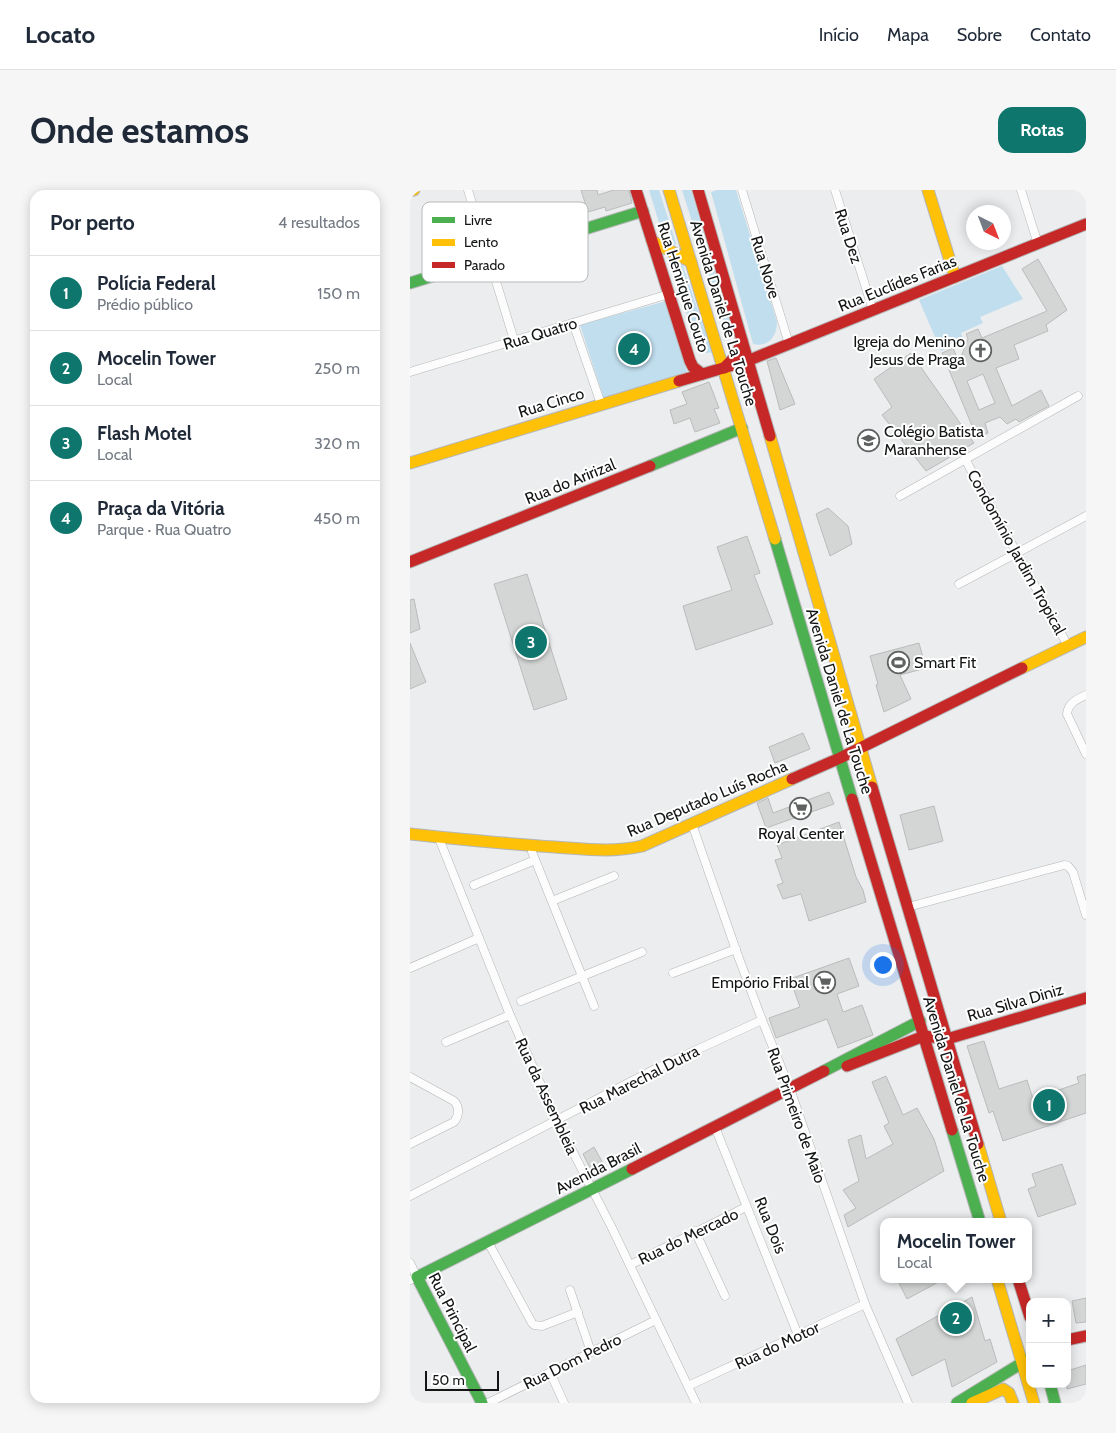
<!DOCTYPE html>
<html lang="pt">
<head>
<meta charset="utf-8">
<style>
	body { margin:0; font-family:Cabin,sans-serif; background:#f6f6f7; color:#1f2937 }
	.controls { position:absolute; right:15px; bottom:15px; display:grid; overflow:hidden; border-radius:10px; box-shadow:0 2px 12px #0003 }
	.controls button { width:45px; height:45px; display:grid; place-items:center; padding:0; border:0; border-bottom:1px solid #e0e1e3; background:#fff; color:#1f2937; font:25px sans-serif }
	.compass { position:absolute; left:556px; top:15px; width:45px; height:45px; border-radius:50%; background:#fff; box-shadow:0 2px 12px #0003; rotate:138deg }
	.scale { position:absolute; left:15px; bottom:12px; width:74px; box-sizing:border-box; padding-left:5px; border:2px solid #141515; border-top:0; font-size:14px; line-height:18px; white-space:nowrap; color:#141515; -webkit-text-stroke:4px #fff; paint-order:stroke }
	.you { position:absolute; left:472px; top:774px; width:18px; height:18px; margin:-12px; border:4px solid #fff; border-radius:50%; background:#1a73e8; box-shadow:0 0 0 8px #1a73e833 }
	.badge { display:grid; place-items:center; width:32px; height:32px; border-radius:50%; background:#0f766e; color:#fff; font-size:16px; font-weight:700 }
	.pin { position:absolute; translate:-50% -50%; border:2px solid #fff; box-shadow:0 1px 5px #0006 }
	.popup { position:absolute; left:470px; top:1028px; width:152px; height:65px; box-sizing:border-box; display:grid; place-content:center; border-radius:10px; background:#fff; filter:drop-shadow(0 1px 4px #0005); font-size:16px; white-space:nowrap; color:#747a83 }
	.popup b { font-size:19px; color:#1f2937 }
	.popup::after { content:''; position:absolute; left:50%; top:100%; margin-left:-10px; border:10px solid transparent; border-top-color:#fff }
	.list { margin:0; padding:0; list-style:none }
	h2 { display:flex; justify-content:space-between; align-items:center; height:65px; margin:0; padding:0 20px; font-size:21px }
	h2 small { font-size:16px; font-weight:400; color:#747a83 }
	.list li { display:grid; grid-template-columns:32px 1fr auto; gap:15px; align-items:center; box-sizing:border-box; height:75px; padding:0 20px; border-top:1px solid #e0e1e3 }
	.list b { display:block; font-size:19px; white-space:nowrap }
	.list p { margin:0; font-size:16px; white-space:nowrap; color:#747a83 }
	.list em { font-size:16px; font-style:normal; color:#747a83 }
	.map { position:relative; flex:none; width:676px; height:1213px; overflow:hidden; border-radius:15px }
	header { display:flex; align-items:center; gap:30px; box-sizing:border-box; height:70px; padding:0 25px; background:#fff; border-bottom:1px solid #e0e1e3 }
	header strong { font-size:24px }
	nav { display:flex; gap:28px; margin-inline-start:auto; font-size:18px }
	.intro { display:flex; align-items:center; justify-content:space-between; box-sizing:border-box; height:120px; padding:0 30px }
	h1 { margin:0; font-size:35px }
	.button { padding:12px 22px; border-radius:15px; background:#0f766e; color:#fff; font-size:18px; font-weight:700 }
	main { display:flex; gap:30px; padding:0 30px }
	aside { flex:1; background:#fff; border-radius:15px; box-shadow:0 2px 12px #0003 }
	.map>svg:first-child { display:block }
	.green { fill:#c1deee }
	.building { fill:#d4d6d6; stroke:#babcbc; fill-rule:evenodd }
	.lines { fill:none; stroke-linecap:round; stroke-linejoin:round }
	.street-casing { stroke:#b5b6b6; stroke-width:9 }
	.fast-casing { stroke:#b5b6b6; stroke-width:13 }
	.slow-casing { stroke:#b5b6b6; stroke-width:13 }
	.jam-casing { stroke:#b5b6b6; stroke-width:13 }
	.street { stroke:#fcfcfc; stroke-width:8 }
	.fast { stroke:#4caf50; stroke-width:11 }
	.slow { stroke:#ffc107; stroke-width:11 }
	.jam { stroke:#c62828; stroke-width:11 }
	.labels { text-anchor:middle; stroke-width:4; stroke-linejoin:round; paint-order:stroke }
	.street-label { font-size:16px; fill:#141515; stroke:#fff }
	.poi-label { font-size:16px; fill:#141515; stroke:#fff; text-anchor:end }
	.key { fill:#fff; stroke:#b8b9b9; stroke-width:1 }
	.key-label { font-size:14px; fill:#141515 }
</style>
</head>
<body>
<header>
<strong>Locato</strong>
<nav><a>Início</a><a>Mapa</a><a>Sobre</a><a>Contato</a></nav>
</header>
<div class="intro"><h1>Onde estamos</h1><a class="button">Rotas</a></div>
<main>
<aside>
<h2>Por perto<small>4 resultados</small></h2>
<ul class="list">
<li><span class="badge">1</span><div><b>Polícia Federal</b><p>Prédio público</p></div><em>150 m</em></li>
<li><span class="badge">2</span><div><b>Mocelin Tower</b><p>Local</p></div><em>250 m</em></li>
<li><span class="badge">3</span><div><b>Flash Motel</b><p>Local</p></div><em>320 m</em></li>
<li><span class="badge">4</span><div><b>Praça da Vitória</b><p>Parque · Rua Quatro</p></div><em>450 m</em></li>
</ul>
</aside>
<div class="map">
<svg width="676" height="1213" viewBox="0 0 676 1213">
	<rect width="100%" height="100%" fill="#ebedee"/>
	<!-- green -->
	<g class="green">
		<path d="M239,0H249L266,53L265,55L254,49Z"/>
		<path d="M272,0H281L323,143L321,147L318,145Z"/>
		<path d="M307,0H326L367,132C367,146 358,158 343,154L301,2Z"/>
		<path d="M257,63L272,73L302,162C295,164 292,163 288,158Z"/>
		<path d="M592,76L613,109L570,127L573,133L551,143L554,151L531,161L509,110Z"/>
		<path d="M256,111L277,182L194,209L170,135Z"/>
	</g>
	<!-- building -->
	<g class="building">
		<path d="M171,0H187L188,5L204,0H219L222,13L196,21L195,17L178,22Z"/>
		<path d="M628,69L657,120L636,135L638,141L604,155L609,169L586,178L602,216L631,200L639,216L609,232L606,229L597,234L590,227L575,233L578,243L567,248L532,163L543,158L549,172L558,149L556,144L568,139L572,148L637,121L612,79ZM573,184L585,213L569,220L557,191Z"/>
		<path d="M501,163L564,253L516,281L472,225L482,217L464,189Z"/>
		<path d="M366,168L385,214L370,220L357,171Z"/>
		<path d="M299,192L309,218L304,219L310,233L285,242L280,228L264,234L260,220L277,214L272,202Z"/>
		<path d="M418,318L438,336L442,354L420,366L406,324Z"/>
		<path d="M337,346L350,383L344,385L363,434L286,460L273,416L322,400L307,357Z"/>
		<path d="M117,384L157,509L124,520L84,394Z"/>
		<path d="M4,409L10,439L0,443V410Z"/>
		<path d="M0,453L16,492L0,499Z"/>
		<path d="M509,453L516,478L490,485L501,509L474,522L466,495L468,494L460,466Z"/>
		<path d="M393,543L400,559L365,573L359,557Z"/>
		<path d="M419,602L424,614L356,638L347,613L358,608L363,623Z"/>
		<path d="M524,616L533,651L499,660L490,625Z"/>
		<path d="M429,632L446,687L453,700L456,712L399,731L391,704L373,709L367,695L373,693L365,670L372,668L367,655Z"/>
		<path d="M439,768L449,796L427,804L433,822L452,815L463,845L428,858L417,829L366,848L359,828L390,817L380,789Z"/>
		<path d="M574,851L589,899L617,890L623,909L669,893L667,887L676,884V923L593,951L583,921L579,923L557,856Z"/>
		<path d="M476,886L493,925L507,918L524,949L534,981L438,1037L434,1025L446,1018L433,1000L449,991L438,950L451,945L456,969L483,954L474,936L479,933L462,892Z"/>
		<path d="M184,957L196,979L184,986L173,964Z"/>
		<path d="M652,974L666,1014L628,1027L618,999L626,996L622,984Z"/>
		<path d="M487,1089H534L497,1109Z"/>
		<path d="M562,1107L575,1151L580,1149L587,1172L542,1197L535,1169L502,1186L486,1149Z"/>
		<path d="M676,1108V1132L666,1133L662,1111Z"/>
		<path d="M676,1175V1194L657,1199V1181Z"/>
	</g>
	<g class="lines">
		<defs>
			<g id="street">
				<path d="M58,0L104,150"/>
				<path d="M332,0L379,154"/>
				<path d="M425,0L463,120"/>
				<path d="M611,0L628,54"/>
				<path d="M163,133L191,214"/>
				<path d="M0,182L259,104"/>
				<path d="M555,269L658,456"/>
				<path d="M490,306L668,206"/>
				<path d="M549,394L676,326"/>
				<path d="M676,505C667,509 658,513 657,524L676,564"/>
				<path d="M282,634L327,763L352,830L380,899L455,1114L498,1213"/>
				<path d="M28,646L100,825L147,931L202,1038L286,1213"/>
				<path d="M123,656L122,662L184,816"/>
				<path d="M64,695L125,670"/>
				<path d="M142,711L204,686"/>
				<path d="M498,717L654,675L658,676L663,682L676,725"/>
				<path d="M0,778L69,748"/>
				<path d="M263,783L326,759"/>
				<path d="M111,811L232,762"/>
				<path d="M36,852L100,825"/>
				<path d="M0,887L44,911C50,917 49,926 44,932L0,954"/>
				<path d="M305,937L388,1145"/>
				<path d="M0,1006L247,878L352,830"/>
				<path d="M285,1041L315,1106"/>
				<path d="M78,1052L122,1133L124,1135L132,1136L168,1122"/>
				<path d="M0,1073L7,1087L0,1090"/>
				<path d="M220,1075L336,1017"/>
				<path d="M160,1100L181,1162"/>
				<path d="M140,1182L154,1213"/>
				<path d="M278,1196L455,1114"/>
				<path d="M78,1213L246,1130"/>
			</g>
			<g id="fast">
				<path d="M0,93L233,21"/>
				<path d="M240,276L332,238"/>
				<path d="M365,349L442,609"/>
				<path d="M414,881L510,831"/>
				<path d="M542,940L570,1032"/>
				<path d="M640,1194L645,1213"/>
				<path d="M72,1213L7,1087L222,979"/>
				<path d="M547,1213L620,1168"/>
			</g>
			<g id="slow">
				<path d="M259,0L365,349"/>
				<path d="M518,0L545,87"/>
				<path d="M0,1L4,0"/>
				<path d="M242,51L281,72"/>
				<path d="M360,246L462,597"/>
				<path d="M0,273L269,191"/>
				<path d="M612,478L676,447"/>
				<path d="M0,644C48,649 96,654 145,657C174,659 203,663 232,656L382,589"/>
				<path d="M568,954L591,1032"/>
				<path d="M587,1089L624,1213"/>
				<path d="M562,1213L593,1199L599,1203L603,1213"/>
			</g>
			<g id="jam">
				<path d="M226,0L280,171L283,177L292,184"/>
				<path d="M288,0L360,246"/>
				<path d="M314,178L326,166L332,151"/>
				<path d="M269,191L337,171L676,34"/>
				<path d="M0,372L240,276"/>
				<path d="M382,589L430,568L612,478"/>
				<path d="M462,597L568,954"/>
				<path d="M442,609L542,940"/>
				<path d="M437,876L514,846L537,849L676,808"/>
				<path d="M222,979L414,881"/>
				<path d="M608,1089L620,1127"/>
				<path d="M657,1150L676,1146"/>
			</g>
		</defs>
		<!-- street casing -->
		<use href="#street" class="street-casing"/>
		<!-- fast casing -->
		<use href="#fast" class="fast-casing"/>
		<!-- slow casing -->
		<use href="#slow" class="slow-casing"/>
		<!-- jam casing -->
		<use href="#jam" class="jam-casing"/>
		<!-- street -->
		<use href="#street" class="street"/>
		<!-- fast -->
		<use href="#fast" class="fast"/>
		<!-- slow -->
		<use href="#slow" class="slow"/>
		<!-- jam -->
		<use href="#jam" class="jam"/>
	</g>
	<!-- icons -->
	<defs>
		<symbol id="church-ring" viewBox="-11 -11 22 22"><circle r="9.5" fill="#fff" stroke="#5f6161" stroke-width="1.5"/><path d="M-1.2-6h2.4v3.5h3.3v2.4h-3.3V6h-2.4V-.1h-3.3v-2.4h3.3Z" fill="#5f6161"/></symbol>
		<symbol id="school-ring" viewBox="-11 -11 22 22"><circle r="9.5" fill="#fff" stroke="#5f6161" stroke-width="1.5"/><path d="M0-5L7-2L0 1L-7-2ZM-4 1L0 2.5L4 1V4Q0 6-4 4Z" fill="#5f6161"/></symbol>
		<symbol id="stadium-ring" viewBox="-11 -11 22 22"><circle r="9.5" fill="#fff" stroke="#5f6161" stroke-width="1.5"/><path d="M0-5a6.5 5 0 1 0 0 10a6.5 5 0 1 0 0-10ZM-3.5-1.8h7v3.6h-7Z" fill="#5f6161"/></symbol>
		<symbol id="supermarket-ring" viewBox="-11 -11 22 22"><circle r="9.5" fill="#fff" stroke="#5f6161" stroke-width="1.5"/><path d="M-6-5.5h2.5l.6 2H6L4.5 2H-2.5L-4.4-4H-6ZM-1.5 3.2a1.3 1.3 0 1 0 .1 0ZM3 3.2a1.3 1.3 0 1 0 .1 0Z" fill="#5f6161"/></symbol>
	</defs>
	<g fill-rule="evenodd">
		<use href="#church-ring" x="558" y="148" width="25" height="25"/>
		<use href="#school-ring" x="446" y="238" width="25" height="25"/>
		<use href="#stadium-ring" x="476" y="460" width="25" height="25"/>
		<use href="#supermarket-ring" x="378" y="606" width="25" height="25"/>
		<use href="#supermarket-ring" x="402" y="780" width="25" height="25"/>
	</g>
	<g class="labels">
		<!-- street labels -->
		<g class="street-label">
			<text transform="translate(439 46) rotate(72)" y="6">Rua Dez</text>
			<text transform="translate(356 77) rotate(73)" y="6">Rua Nove</text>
			<text transform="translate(487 93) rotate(-22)" y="6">Rua Euclídes Farias</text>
			<text transform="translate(274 97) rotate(72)" y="6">Rua Henrique Couto</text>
			<text transform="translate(314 123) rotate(73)" y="6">Avenida Daniel de La Touche</text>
			<text transform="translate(130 143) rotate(-17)" y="6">Rua Quatro</text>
			<text transform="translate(141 212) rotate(-17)" y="6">Rua Cinco</text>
			<text transform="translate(160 291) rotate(-22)" y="6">Rua do Aririzal</text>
			<text transform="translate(607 362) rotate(61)" y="6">Condomínio Jardim Tropical</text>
			<text transform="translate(430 511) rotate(73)" y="6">Avenida Daniel de La Touche</text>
			<text transform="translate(297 608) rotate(-23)" y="6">Rua Deputado Luís Rocha</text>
			<text transform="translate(605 812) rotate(-16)" y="6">Rua Silva Diniz</text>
			<text transform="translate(229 889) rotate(-27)" y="6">Rua Marechal Dutra</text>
			<text transform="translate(547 899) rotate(73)" y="6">Avenida Daniel de La Touche</text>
			<text transform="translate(137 906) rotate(65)" y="6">Rua da Assembleia</text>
			<text transform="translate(387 925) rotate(70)" y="6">Rua Primeiro de Maio</text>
			<text transform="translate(188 978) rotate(-27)" y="6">Avenida Brasil</text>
			<text transform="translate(361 1035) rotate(68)" y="6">Rua Dois</text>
			<text transform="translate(278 1046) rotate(-26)" y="6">Rua do Mercado</text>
			<text transform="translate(43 1122) rotate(63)" y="6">Rua Principal</text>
			<text transform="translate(367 1155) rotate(-25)" y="6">Rua do Motor</text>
			<text transform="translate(162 1171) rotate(-26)" y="6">Rua Dom Pedro</text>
		</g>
		<!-- poi labels -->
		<g class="poi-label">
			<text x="555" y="157">Igreja do Menino<tspan x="555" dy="18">Jesus de Praga</tspan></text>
			<text x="474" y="247" text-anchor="start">Colégio Batista<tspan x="474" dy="18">Maranhense</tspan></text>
			<text x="504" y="478" text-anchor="start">Smart Fit</text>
			<text x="391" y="649" text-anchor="middle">Royal Center</text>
			<text x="399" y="798">Empório Fribal</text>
		</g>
	</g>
	<!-- legend -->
	<rect x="12" y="12" width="166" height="80" rx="8" class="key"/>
	<rect x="22" y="27" width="23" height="6" fill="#4caf50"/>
	<rect x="22" y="49" width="23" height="7" fill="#ffc107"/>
	<rect x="22" y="72" width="23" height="6" fill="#c62828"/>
	<g class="key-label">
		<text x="54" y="35">Livre</text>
		<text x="54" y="57">Lento</text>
		<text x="54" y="80">Parado</text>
	</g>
</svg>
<div class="controls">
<button>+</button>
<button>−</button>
</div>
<svg class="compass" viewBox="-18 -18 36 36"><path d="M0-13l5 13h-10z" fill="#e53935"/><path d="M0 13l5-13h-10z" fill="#747a83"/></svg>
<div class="scale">50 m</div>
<div class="you"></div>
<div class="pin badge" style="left:639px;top:915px">1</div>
<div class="pin badge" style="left:546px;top:1128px">2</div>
<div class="popup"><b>Mocelin Tower</b>Local</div>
<div class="pin badge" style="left:121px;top:452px">3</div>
<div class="pin badge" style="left:224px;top:159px">4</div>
</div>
</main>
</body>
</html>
